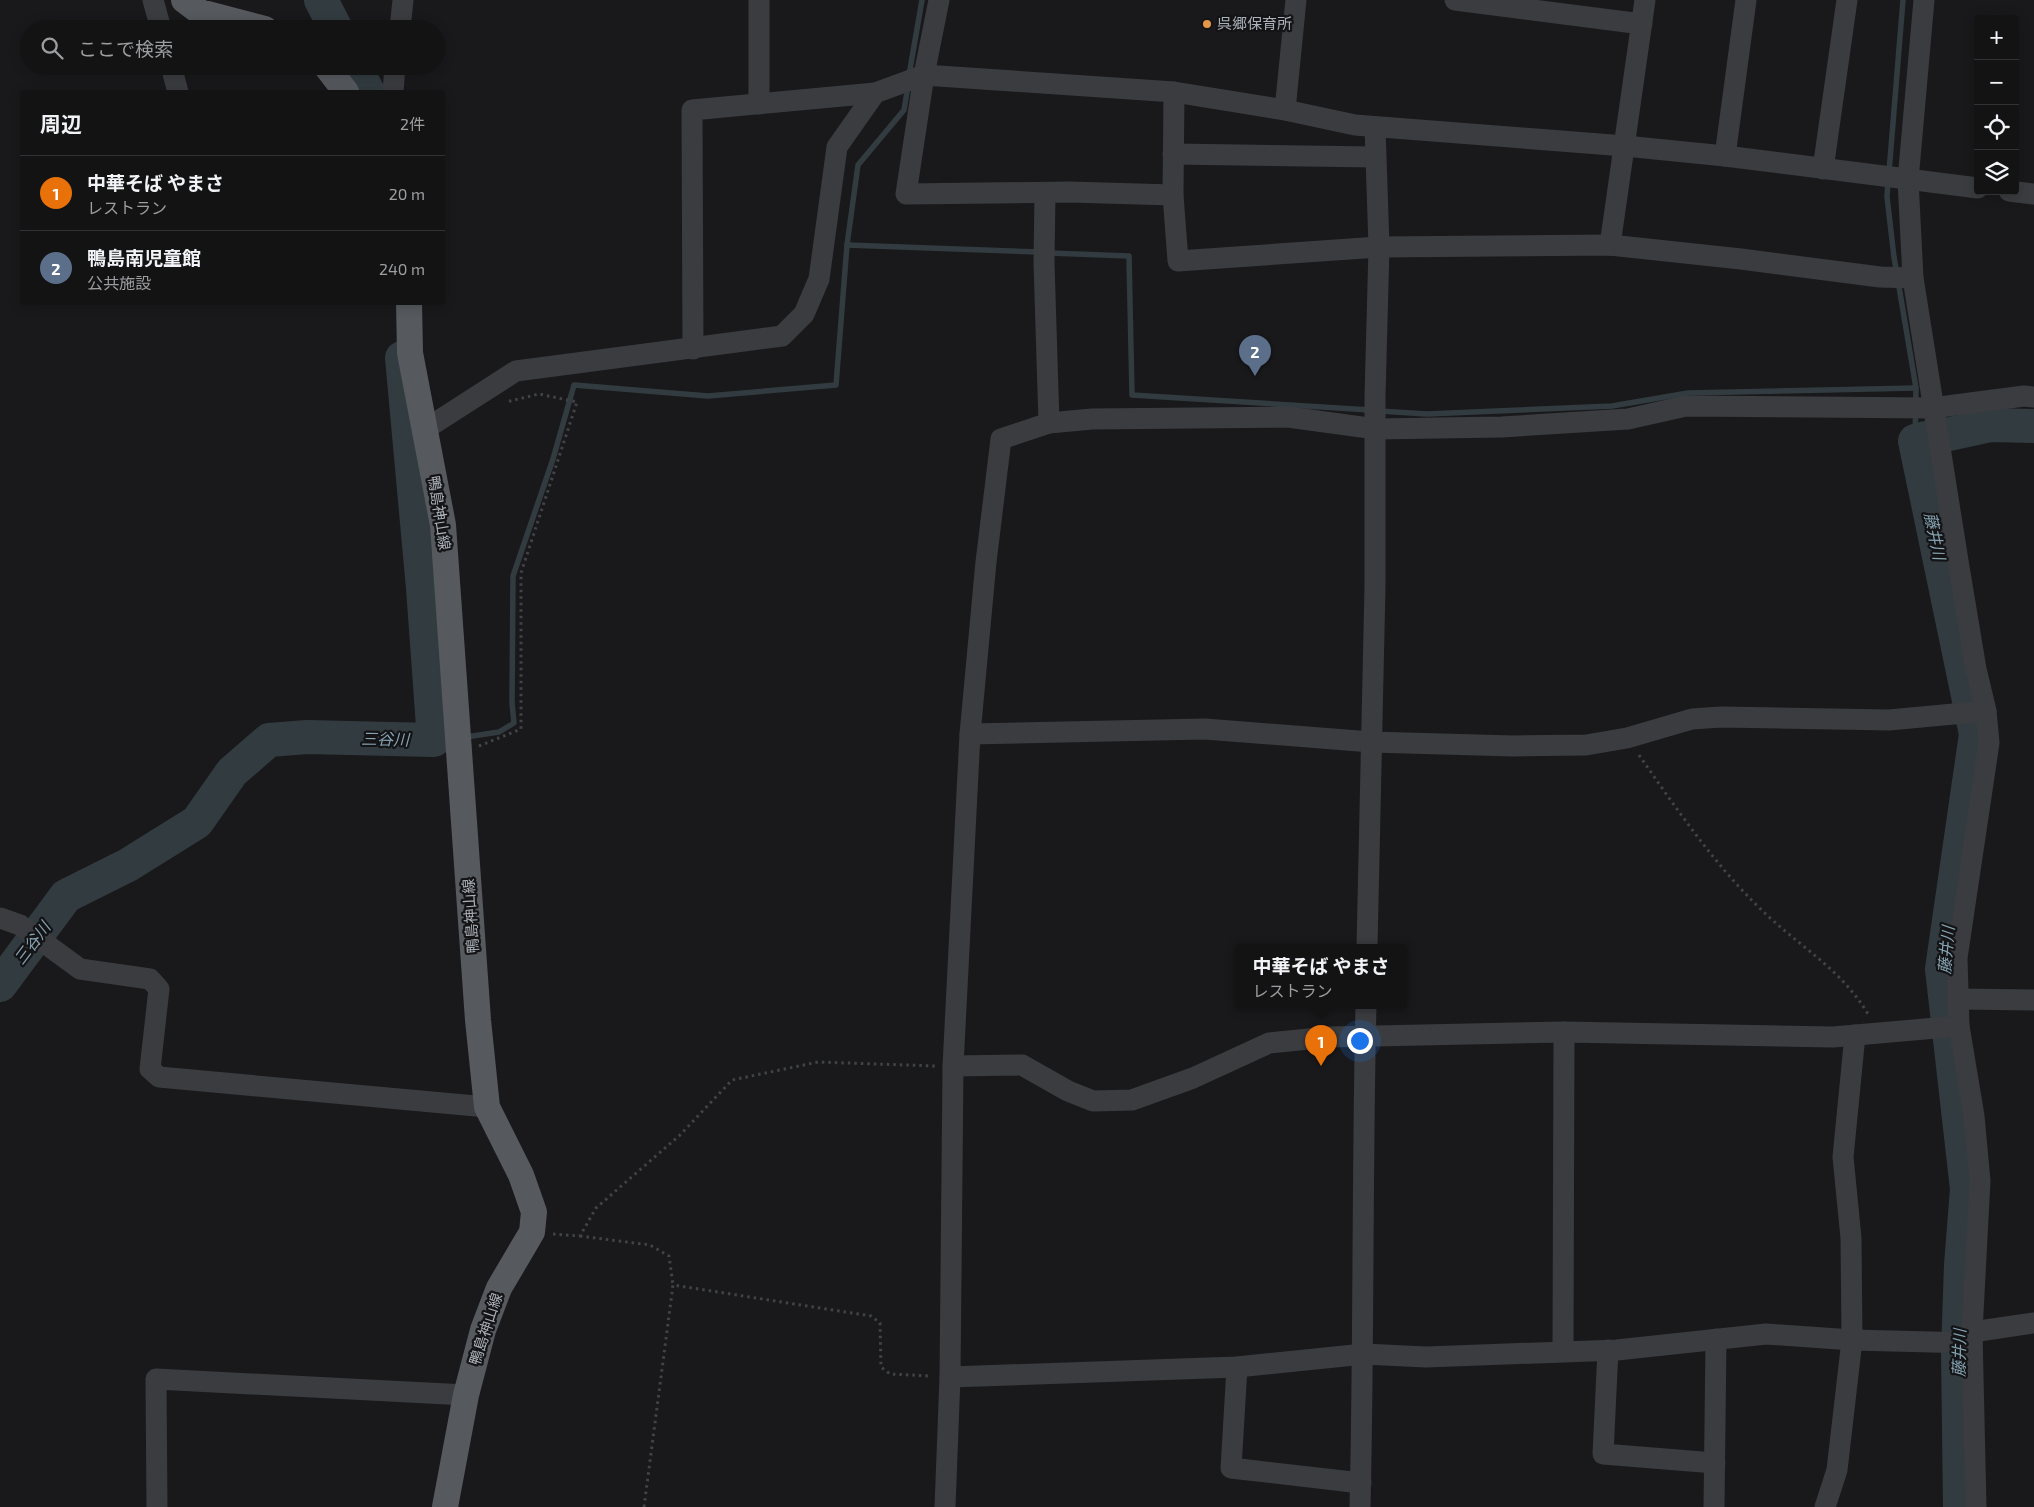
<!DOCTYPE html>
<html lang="ja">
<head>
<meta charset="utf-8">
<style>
	body { margin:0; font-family:"Exo 2","Noto Sans JP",sans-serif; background:#1c1c1d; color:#f1f3f6 }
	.controls { position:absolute; right:15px; top:15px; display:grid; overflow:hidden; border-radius:5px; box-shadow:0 2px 12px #0003 }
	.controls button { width:45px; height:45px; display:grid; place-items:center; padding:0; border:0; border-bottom:1px solid #323234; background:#131314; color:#f1f3f6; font:25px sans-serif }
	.you { position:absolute; left:1359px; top:1040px; width:18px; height:18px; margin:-12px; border:4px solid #fff; border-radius:50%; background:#1a73e8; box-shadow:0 0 0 8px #1a73e833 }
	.badge { display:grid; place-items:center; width:32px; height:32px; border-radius:50%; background:#b45309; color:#fff; font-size:16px; font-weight:700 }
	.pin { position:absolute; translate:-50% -41px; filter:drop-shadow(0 1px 2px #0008) }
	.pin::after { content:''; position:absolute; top:26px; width:18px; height:15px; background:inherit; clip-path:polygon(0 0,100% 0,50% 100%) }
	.popup { position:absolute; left:1235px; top:944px; width:172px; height:65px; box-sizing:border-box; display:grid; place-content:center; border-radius:5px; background:#131314; filter:drop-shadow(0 1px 4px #0005); font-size:16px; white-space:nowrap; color:#9d9ea0 }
	.popup b { font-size:19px; color:#f1f3f6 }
	.popup::after { content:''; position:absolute; left:50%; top:100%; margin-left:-10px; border:10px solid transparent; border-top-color:#131314 }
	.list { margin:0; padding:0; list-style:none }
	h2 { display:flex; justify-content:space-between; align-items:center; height:65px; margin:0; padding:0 20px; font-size:21px }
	h2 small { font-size:16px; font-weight:400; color:#9d9ea0 }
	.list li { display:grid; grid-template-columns:32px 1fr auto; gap:15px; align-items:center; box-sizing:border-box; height:75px; padding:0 20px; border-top:1px solid #323234 }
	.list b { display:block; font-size:19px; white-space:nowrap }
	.list p { margin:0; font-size:16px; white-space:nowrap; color:#9d9ea0 }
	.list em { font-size:16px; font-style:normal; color:#9d9ea0 }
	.icon { flex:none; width:28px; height:28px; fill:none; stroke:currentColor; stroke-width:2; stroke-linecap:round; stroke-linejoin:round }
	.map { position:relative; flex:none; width:2034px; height:1507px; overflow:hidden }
	.search { position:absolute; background:#131314; box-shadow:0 2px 12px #0003; left:20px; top:20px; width:425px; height:55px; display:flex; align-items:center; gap:12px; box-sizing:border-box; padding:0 18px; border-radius:28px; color:#9d9ea0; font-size:19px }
	.panel { position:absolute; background:#131314; box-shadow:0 2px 12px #0003; left:20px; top:90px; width:425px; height:215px; border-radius:5px }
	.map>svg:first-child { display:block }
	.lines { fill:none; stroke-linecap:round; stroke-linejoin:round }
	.stream { stroke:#323c40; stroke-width:5.5 }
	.river { stroke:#323c40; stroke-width:34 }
	.path { stroke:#404347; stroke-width:3; stroke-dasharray:2.5 4; stroke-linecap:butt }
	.minor { stroke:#3a3c40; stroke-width:21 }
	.major { stroke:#56595e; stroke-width:26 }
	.poi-dot { fill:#e59747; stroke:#141416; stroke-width:2 }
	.labels { text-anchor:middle; stroke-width:4.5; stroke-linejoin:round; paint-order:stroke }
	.poi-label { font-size:15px; fill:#acb2ba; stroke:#141416; text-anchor:start }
	.street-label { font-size:15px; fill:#acb2ba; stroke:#141416 }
	.water-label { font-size:16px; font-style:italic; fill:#86a4b2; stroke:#141416 }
</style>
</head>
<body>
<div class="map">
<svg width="2034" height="1507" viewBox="0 0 2034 1507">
	<rect width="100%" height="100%" fill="#19191b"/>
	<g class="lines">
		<!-- stream -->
		<g class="stream">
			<path d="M909,75L922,0"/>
			<path d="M1889,172L1903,0"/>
			<path d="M1888,182L1887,197L1894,257L1916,388L1915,441"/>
			<path d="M847,245L1040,252"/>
			<path d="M1049,253L1129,256L1132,395L1370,410"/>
			<path d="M1379,411L1427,414L1612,406L1688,393L1916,388"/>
			<path d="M466,737L499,732L514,723L512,703L513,576L553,459L574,385L708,396L836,385L847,245L858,165L904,110L908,86"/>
			<path d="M434,740L451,738"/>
		</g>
		<!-- river -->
		<g class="river">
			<path d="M321,0L336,29"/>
			<path d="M355,66L368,92"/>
			<path d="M1945,435L1991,425L2034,426"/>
			<path d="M1926,438L1915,441L1976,734L1942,969L1967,1189L1961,1265L1958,1351L1960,1507"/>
			<path d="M0,985L66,896L128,865L197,822L232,772L269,740L307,737L434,740L423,588L402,358"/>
		</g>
		<!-- path -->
		<g class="path">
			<path d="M479,746L521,729V573L577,402L539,394L506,402"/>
			<path d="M1639,755C1678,811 1718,870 1769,917C1805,950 1842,971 1868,1014"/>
			<path d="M553,1234L580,1236L596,1208L680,1135L732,1080L818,1062L935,1066"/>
			<path d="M580,1236L650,1245L669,1256L673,1285"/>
			<path d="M644,1507L673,1285L871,1316L880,1323L881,1367L890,1374L930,1376"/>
		</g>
		<!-- minor -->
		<g class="minor">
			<path d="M153,0L161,29"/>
			<path d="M939,0L924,75L906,194L1069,192L1173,195"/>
			<path d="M1455,0L1642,24"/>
			<path d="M1924,0L1908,180L1913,278L1959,567L1976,669L1986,711L1989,743L1957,958L1959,1026L1974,1116L1980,1181L1972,1332L1976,1507"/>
			<path d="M400,29L403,0"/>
			<path d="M171,66L178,92"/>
			<path d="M393,92L395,66"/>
			<path d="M1174,92L1173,195L1178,261L1379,247L1610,245L1741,259L1880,277L1913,278"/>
			<path d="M759,104V0"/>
			<path d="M1285,110L1296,0"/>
			<path d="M1173,154L1375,157"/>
			<path d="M1725,156L1746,0"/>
			<path d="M1823,169L1847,0"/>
			<path d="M2009,191L2034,194"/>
			<path d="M1045,193L1044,263L1049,423"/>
			<path d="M1610,245L1645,0"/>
			<path d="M693,349L692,110L875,93"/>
			<path d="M424,430L516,371L782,336L804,314L819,279L837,147L875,93L924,75L1174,92L1285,110L1355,125L1625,146L1725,156L1978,188"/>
			<path d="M970,734L1205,729L1371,742L1513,746L1586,745L1627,738L1692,719L1721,717L1889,720L1986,711"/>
			<path d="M0,918L20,925L80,969L150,979L159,989L150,1069L159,1077L487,1107"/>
			<path d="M1367,947L1375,586V397L1379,247L1375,127"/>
			<path d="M1958,999L2034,1000"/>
			<path d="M953,1066L1022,1065L1068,1091L1093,1101L1132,1100L1193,1078L1269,1043L1329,1037L1564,1032L1833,1037L1959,1026"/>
			<path d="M1972,1332L2034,1323"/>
			<path d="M1608,1350L1603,1454L1715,1463"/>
			<path d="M1563,1351L1564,1032"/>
			<path d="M1237,1367L1231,1468L1361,1483"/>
			<path d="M950,1377L1237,1367L1364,1354L1426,1357L1617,1350L1766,1334L1852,1340L1972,1343"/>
			<path d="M157,1507L156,1379L466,1395"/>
			<path d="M945,1507L950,1377L953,1066L970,734L986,562L1001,439L1049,423L1092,419L1288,417L1376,429L1502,427L1628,419L1686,406L1932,408L2024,396L2034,397"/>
			<path d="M1360,1507C1364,1340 1362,1172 1366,1005"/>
			<path d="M1714,1507L1716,1339"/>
			<path d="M1825,1507L1837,1470L1852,1340L1851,1238L1843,1157L1855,1035"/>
		</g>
		<!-- major -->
		<g class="major">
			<path d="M184,0L200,12L265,29"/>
			<path d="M326,66L346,92"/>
			<path d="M409,302L410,353L443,525L478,1020L487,1107L521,1175L534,1212L532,1232L499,1288L483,1330L466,1395L445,1507"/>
		</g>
	</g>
	<!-- markers -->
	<circle class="poi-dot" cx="1207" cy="24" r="5"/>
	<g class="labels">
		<!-- poi labels -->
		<g class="poi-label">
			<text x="1217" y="29">呉郷保育所</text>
		</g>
		<!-- street labels -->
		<g class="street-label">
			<text transform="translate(439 513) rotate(81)" y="5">鴨島神山線</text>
			<text transform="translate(471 916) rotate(-94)" y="5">鴨島神山線</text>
			<text transform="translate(486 1329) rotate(-72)" y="5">鴨島神山線</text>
		</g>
		<!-- water labels -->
		<g class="water-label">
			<text transform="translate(1935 536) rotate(78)" y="6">藤井川</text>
			<text transform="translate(385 739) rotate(1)" y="6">三谷川</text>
			<text transform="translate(32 943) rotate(-53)" y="6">三谷川</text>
			<text transform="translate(1946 950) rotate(-85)" y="6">藤井川</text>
			<text transform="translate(1959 1353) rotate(-89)" y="6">藤井川</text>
		</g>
	</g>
</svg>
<div class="controls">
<button>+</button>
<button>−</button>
<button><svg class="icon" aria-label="locate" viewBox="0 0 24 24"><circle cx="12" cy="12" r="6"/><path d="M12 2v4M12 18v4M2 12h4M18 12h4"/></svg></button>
<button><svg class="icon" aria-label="layers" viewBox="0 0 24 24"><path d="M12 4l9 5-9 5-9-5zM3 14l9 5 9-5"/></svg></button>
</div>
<div class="you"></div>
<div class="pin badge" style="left:1321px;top:1066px;background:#e8710a">1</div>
<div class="popup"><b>中華そば やまさ</b>レストラン</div>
<div class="pin badge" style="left:1255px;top:376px;background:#5c6f8a">2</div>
<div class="search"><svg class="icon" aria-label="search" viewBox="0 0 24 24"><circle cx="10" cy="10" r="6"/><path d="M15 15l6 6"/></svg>ここで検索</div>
<section class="panel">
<h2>周辺<small>2件</small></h2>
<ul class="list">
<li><span class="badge" style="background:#e8710a">1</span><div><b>中華そば やまさ</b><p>レストラン</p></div><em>20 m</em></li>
<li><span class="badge" style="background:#5c6f8a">2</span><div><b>鴨島南児童館</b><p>公共施設</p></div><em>240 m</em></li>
</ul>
</section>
</div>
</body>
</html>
